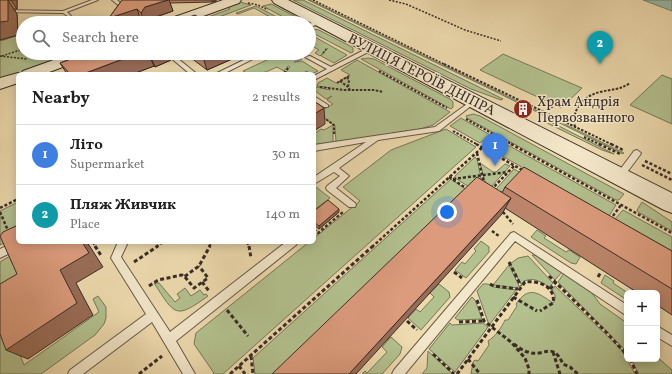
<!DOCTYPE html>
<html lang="en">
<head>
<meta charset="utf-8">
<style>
	body { margin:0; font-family:Vollkorn,serif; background:#f6f6f6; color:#222 }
	.controls { position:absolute; right:12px; bottom:12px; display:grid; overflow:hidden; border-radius:6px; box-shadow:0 2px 10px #0003 }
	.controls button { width:36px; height:36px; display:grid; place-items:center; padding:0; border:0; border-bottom:1px solid #e0e0e0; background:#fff; color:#222; font:20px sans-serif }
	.you { position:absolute; left:447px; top:212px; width:14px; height:14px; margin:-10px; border:3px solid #fff; border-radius:50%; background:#1a73e8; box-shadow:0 0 0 6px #1a73e833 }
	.badge { display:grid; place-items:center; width:26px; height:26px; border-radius:50%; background:#ea580c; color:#fff; font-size:13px; font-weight:700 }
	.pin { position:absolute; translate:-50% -33px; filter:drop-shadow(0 1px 2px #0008) }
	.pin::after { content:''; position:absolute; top:21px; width:14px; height:12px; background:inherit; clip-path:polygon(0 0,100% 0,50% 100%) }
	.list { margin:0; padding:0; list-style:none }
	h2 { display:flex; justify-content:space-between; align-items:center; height:52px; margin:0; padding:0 16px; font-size:17px }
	h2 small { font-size:13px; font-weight:400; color:#767676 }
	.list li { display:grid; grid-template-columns:26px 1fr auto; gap:12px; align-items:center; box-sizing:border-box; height:60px; padding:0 16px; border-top:1px solid #e0e0e0 }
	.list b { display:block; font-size:15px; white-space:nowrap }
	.list p { margin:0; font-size:13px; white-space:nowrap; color:#767676 }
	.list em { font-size:13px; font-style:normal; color:#767676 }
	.icon { flex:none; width:22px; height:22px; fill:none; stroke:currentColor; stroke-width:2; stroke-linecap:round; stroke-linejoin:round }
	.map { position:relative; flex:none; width:672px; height:374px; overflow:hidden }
	.search { position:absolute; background:#fff; box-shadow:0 2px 10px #0003; left:16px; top:16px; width:300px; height:44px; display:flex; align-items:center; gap:10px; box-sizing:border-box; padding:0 14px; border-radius:22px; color:#767676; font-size:15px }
	.panel { position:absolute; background:#fff; box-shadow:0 2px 10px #0003; left:16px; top:72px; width:300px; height:172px; border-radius:6px }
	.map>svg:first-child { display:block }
	.green { fill:#b3c18f; stroke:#76775b }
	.water { fill:#9abba7; stroke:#738274 }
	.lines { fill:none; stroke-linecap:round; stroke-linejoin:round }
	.lane-casing { stroke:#665849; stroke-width:2 }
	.secondary-casing { stroke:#392d27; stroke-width:2 }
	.path-far3 { stroke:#392d27; stroke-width:1.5; stroke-dasharray:2 1.5; stroke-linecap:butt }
	.path-far2 { stroke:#392d27; stroke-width:2; stroke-dasharray:2.5 1.5; stroke-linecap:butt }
	.path-far1 { stroke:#392d27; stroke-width:2.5; stroke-dasharray:3 2; stroke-linecap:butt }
	.path { stroke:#392d27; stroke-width:3; stroke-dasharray:4 2.5; stroke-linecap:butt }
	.lane { fill:#f3e7ca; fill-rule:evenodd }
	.secondary { fill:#f3e7ca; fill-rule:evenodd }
	.wall { fill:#bc856b; stroke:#392d27 }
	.shaded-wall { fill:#996c57; stroke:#392d27 }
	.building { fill:#db9b7c; stroke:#392d27 }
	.labels { text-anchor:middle; stroke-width:3; stroke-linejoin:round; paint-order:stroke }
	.street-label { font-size:14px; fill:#392d27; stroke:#f3e7ca }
	.poi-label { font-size:14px; fill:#392d27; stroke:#f3e7ca; text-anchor:start }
</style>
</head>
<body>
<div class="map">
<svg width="672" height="374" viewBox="0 0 672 374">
	<rect width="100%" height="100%" fill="#eddaae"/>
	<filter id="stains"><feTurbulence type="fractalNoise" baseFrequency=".005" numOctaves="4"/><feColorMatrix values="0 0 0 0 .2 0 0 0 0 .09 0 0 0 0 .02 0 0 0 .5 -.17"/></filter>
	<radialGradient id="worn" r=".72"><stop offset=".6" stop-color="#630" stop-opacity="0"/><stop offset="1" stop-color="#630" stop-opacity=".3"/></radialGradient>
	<!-- green -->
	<g class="green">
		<path d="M293,0H303L503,99L501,100L471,89Z"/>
		<path d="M308,0H310L624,153L623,154Z"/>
		<path d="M240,2L251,5L211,20L208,17L230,9L227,7Z"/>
		<path d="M271,4L302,20L303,23H294L263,6Z"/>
		<path d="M256,6L288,23H281L254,8L238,14L236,13Z"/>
		<path d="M313,29L319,30L350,46L353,48V52L351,53L309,31Z"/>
		<path d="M21,34L23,36V53H74L0,80V40L1,41Z"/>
		<path d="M315,37L347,55L334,63L321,56L328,48L320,56L315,53L319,50L312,46L309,47V40Z"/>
		<path d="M282,53H298L295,55L302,59L294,62L302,61L318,71L312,74L306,71L305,72L307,74H290L286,72L290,67L288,66L284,71L277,67C266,72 254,78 243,71Z"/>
		<path d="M503,54L582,88L561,108L480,70Z"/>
		<path d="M368,58L374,59L450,99L453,102V107L451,109L361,59Z"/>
		<path d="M357,60L450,112L433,125L420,129L336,142L335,126L324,118L322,110L333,104L327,100L332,96L326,99L314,90L316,87L330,90V88L317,86L318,83L327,78L336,83L350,75L341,70Z"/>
		<path d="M662,75L672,79V124L630,105Z"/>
		<path d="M473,114L480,116L624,194L619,200H616L467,118L466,116Z"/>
		<path d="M461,118L490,135L480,143L450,126Z"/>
		<path d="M545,119L614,154L602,150L543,121Z"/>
		<path d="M333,125V142L314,145V134L321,129L324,130Z"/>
		<path d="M446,129L476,147L223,374H213L214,373L194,344L196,333L309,242H314V238L360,201L343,187L391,150Z"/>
		<path d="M497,139L616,205L609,216L486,147Z"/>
		<path d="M475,157L477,159L484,193L482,195L455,178V176Z"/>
		<path d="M480,163L493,172H496L505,164L510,166L490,188H487Z"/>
		<path d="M514,169L544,186L504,193L501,191L493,200L489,197Z"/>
		<path d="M451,179L467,190L275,374H255L253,358Z"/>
		<path d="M316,187L330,198L314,210V189Z"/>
		<path d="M18,202L19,246L15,238L0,245V211Z"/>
		<path d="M642,202L672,222V231L638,212L637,210Z"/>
		<path d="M623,210L672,237V251L615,219Z"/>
		<path d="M537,230L546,236L544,238L566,252L569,250L580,257L576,264L571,263L531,237Z"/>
		<path d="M481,241L489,247V252L466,278L455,270L462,262L465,264L476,251L474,249Z"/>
		<path d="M15,253L24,275L0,289V262Z"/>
		<path d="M532,255L540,256L563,271L555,280Z"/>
		<path d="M528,256L553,283L549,287C540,281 530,275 521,284L510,264L518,258Z"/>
		<path d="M509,265L519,286L517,288L493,285Z"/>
		<path d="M564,273L589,289L600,304L627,323V352L558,282Z"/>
		<path d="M605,275L614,281L613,283L628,293H627V300L601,283Z"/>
		<path d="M154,283H159L175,302L180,298L177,294L185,288L191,296L200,290L204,295L206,294L208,296C175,320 175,315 154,283Z"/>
		<path d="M439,284L449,292L450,297L421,330L408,318L416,309L420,312L434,297L430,293Z"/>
		<path d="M483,284H488L494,287L516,290L490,324L488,322L477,291Z"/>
		<path d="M555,286L621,349L635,374H471L473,362L475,360L478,361L489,345L488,341C495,337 502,327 505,320H508L517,306L516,304C529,285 538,293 553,303C557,298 555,294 552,290Z"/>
		<path d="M98,296L106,307V318L104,324L95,335L41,374H0V313L2,311L24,365L99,312L93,299Z"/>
		<path d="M472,297L475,300L482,319L458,320L455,318Z"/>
		<path d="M450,323L452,325L483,323L488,327L455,372L429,349Z"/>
		<path d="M391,337L402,347L400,354L382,374H362L365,371L367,373L387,352L382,347Z"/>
		<path d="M428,351L453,374H422L427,368Z"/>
		<path d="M657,357L672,370V374H639L631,359H657Z"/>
	</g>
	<!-- water -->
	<path class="water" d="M643,0H672V11Z"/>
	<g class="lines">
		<defs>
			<g id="lane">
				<path d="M92,0H98L67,12L71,16L69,17L63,13L0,12V10L63,11Z"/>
				<path d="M112,0H117L127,8L123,9Z"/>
				<path d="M320,20L322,21V22L309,28V24Z"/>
				<path d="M372,46L374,47V49L314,80V76L327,69L305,57L310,56L331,67Z"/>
				<path d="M165,53H171L197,74H190Z"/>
				<path d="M258,53H265L223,74H215Z"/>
				<path d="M314,96L328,105V107H324L314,101Z"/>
				<path d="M474,99L477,101L476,102L439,131L378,140L339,168L349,176L336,188L355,203L356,205L355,207H349L327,190L326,188L327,186L340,176L334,172L314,184V177L366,142L314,151V145L435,127Z"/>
				<path d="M637,150L641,153L640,155L622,179H616L615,177L616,175L634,151Z"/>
				<path d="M514,232L627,305V316L515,241L405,374H392L394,370L511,233Z"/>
				<path d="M15,242L18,243L20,246L18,249L0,258V249Z"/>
				<path d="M118,242H128L121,257L170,332L286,242H298L296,245L176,341L195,374H183L152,322L83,374H68L70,370L146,314L111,258Z"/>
				<path d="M657,326L672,335V346L657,337Z"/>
			</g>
			<g id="secondary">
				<path d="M223,0H241L239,3L184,23H164L166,20Z"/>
				<path d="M272,0H288L672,193V213L664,210L274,3Z"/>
				<path d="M73,53H95L92,56L44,74H18V83L0,89V78L18,73L21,74L23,71Z"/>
			</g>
		</defs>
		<!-- lane casing -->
		<use href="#lane" class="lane-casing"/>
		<!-- secondary casing -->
		<use href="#secondary" class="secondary-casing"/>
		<!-- path-far3 -->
		<g class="path-far3">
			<path d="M313,0L446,65"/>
			<path d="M389,0L406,4L465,30L501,41"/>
			<path d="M248,3L258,5L268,10"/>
			<path d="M99,18L105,23"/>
			<path d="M81,23L90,20L93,23"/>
			<path d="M146,23L157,19"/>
			<path d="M323,53L327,48"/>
			<path d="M0,56L27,59"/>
			<path d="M2,56L23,49"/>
			<path d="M272,57L280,53"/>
		</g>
		<!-- path-far2 -->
		<g class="path-far2">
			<path d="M444,64L613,145"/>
			<path d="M379,71L447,108"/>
			<path d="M284,73L289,67"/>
			<path d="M347,77L349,80L348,87L350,90"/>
			<path d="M340,81L348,87"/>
			<path d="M337,83L349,76"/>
			<path d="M320,87L344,90H374L383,92"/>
			<path d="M545,113L554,105"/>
			<path d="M323,117L334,125V134"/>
			<path d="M466,119L513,145"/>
			<path d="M575,127C571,110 583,96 600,92C612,89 620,90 630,83"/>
			<path d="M453,131L478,145"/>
			<path d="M584,137L601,145"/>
			<path d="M485,145L495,136"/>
		</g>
		<!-- path-far1 -->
		<g class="path-far1">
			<path d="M476,144L524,171"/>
			<path d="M511,144L672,233"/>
			<path d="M599,144L620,154"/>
			<path d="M611,144L623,150"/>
			<path d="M477,153L484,183"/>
			<path d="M645,161L672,174"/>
			<path d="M642,165L672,180"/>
			<path d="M449,177L469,190"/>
			<path d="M453,179L508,172"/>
			<path d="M491,190L514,166"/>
			<path d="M0,208L18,199"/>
			<path d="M0,212L9,233"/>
			<path d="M503,212L513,224"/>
			<path d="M610,220L621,205"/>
			<path d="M314,229L318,233L343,212"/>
			<path d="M492,231L499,236"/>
			<path d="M93,242L96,247"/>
			<path d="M247,242L249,247"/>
			<path d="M156,247L163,242"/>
			<path d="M209,247L212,242"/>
			<path d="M372,247L486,144"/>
		</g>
		<!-- path -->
		<g class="path">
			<path d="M95,246L102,257"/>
			<path d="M249,246L251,258"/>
			<path d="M134,262L158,246"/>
			<path d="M509,262L521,286"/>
			<path d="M454,272L462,278"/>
			<path d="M549,276L606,332L627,355"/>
			<path d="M185,277L194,288L208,278L199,266"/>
			<path d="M598,277L601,272"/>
			<path d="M202,282L209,291"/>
			<path d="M490,284L494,286L518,289"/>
			<path d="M149,286L158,280L182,275L184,277L199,266L210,246"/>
			<path d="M550,289L556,282"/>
			<path d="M513,297L537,311"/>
			<path d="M477,300L484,321L511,342L525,358L529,369V374"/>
			<path d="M227,310L248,336"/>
			<path d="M407,321L417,330"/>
			<path d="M459,322L484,321"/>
			<path d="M514,344C518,347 523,351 528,352C544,358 552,340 563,364L570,367L578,374"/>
			<path d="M553,352L560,374"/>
			<path d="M433,354L454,374"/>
			<path d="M251,356L253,374"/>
			<path d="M468,359L480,374"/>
			<path d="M630,359L637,374"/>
			<path d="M239,366L245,374"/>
			<path d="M139,374L162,356"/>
			<path d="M230,374L373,246"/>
			<path d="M457,374L525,282C539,280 556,287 553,303L540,311"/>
		</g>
		<!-- lane -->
		<use href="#lane" class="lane"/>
		<!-- secondary -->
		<use href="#secondary" class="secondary"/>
	</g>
	<!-- wall -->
	<g class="wall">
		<path d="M0,0H17V9H14L17,14L18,35L0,40Z"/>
		<path d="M122,0H216V1L212,2L170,3L173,11L150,19L147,23H144L141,21L135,23H111L109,18Z"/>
		<path d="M87,53H168L171,60L155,67L154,66L133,74H67L60,63Z"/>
		<path d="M173,53H238L239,56L207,70L186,54L178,57Z"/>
		<path d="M505,187L672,251V315L657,305V293H638L505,208L502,214V193Z"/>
		<path d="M314,211L339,212L319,229L314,225Z"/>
	</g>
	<!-- shaded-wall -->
	<g class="shaded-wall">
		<path d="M8,0L17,14L18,35L0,40V22Z"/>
		<path d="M11,0H17V9Z"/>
		<path d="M168,0H169L173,11L150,19L147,23H145L141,13L145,7Z"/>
		<path d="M212,0H216V1L212,2Z"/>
		<path d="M137,9L141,21L135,23H111L109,18Z"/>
		<path d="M139,53H148L154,66L133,74H83Z"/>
		<path d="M149,53H168L171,60L155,67Z"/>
		<path d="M177,53H186V54L178,57Z"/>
		<path d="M205,53H238L239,56L207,70L202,54Z"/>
		<path d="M324,108L325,124L314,131V114Z"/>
		<path d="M511,198L502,214L356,374H349Z"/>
		<path d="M339,209V212L319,229V226Z"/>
		<path d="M82,242H87L103,267L76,283L93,315L28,359L6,350L60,270Z"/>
	</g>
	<!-- building -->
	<g class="building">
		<path d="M0,0H8V21L0,22Z"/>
		<path d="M122,0H168L145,7L141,13L137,9L109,18Z"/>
		<path d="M195,15L208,23H172Z"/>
		<path d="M87,53H139L83,74H70L60,63Z"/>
		<path d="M314,101L324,108L314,114Z"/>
		<path d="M524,167L672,251V289L505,187Z"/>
		<path d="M477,177L511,198L349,374H272Z"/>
		<path d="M328,200L339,209L319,226L314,222V211Z"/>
		<path d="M18,225V242H82L89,253L60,270L77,303L6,350L0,334V284L17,274L0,236L3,232Z"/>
	</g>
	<!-- icons -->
	<defs>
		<symbol id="building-disc" viewBox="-11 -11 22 22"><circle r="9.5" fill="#8f2418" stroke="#f3e7ca"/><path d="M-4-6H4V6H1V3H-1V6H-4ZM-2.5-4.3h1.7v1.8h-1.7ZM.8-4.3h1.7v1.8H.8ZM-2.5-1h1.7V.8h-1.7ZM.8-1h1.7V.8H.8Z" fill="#fff"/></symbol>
	</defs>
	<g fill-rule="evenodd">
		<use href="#building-disc" x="512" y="98" width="22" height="22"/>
	</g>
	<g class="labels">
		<!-- street labels -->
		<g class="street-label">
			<text transform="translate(422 74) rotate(27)" y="5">ВУЛИЦЯ ГЕРОЇВ ДНІПРА</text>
		</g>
		<!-- poi labels -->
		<g class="poi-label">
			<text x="537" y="106">Храм Андрія<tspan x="537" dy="16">Первозванного</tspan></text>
		</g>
	</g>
	<rect width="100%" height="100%" filter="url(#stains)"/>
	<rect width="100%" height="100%" fill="url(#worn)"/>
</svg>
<div class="controls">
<button>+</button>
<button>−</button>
</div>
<div class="you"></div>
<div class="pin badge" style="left:495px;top:166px;background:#3f7fe0">1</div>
<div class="pin badge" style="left:600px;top:64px;background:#0f9aa8">2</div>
<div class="search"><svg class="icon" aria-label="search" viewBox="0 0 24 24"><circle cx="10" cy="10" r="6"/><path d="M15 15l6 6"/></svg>Search here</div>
<section class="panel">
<h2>Nearby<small>2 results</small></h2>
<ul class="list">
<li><span class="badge" style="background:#3f7fe0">1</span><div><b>Літо</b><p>Supermarket</p></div><em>30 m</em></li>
<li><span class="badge" style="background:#0f9aa8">2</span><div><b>Пляж Живчик</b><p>Place</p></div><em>140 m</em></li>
</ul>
</section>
</div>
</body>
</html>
